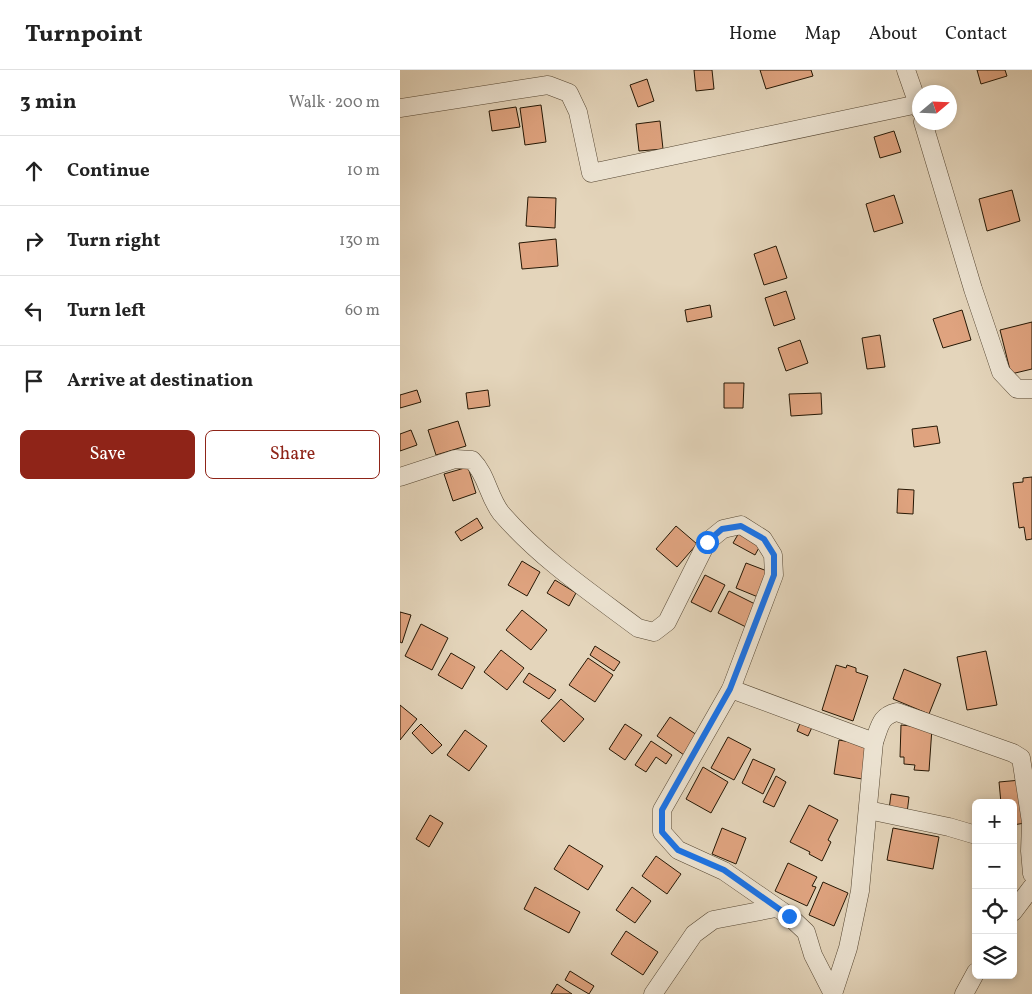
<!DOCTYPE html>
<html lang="en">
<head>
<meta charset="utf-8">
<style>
	body { margin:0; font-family:Vollkorn,serif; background:#f2f2f2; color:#222 }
	.controls { position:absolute; right:15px; bottom:15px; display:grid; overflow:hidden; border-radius:8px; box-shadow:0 2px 8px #0003 }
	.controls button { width:45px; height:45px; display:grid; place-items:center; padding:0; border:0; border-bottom:1px solid #e0e0e0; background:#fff; color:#222; font:25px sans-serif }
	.compass { position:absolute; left:512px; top:15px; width:45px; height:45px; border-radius:50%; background:#fff; box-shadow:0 2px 8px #0003; rotate:71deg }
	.stop { position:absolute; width:15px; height:15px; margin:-11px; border:4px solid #1a73e8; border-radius:50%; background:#fff }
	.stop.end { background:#1a73e8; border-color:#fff; box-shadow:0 1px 5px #0008 }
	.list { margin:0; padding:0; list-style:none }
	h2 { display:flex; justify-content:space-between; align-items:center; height:65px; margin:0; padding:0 20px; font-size:21px }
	h2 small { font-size:16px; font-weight:400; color:#767676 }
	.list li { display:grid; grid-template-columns:32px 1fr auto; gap:15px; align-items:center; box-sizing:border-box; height:70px; padding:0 20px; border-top:1px solid #e0e0e0 }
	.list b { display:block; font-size:19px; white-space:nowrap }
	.list em { font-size:16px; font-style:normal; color:#767676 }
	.actions { display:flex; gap:10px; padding:15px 20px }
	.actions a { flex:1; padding:11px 0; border:1px solid #8f2418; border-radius:8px; text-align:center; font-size:18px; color:#8f2418 }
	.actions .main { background:#8f2418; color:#fff }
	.icon { flex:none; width:28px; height:28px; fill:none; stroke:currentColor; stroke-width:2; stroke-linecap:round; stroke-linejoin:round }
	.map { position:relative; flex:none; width:632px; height:924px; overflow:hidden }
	header { display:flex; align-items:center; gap:30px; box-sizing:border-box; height:70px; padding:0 25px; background:#fff; border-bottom:1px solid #e0e0e0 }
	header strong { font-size:24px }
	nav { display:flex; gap:28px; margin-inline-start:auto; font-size:18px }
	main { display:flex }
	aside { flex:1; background:#fff }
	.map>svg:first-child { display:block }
	.building { fill:#dfa37f; stroke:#251704 }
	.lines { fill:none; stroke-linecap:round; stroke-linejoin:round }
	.street-casing { stroke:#554632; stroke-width:19 }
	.street { stroke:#ede4d3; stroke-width:18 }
	.route { stroke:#1a73e8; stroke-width:6 }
</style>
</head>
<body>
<header>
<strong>Turnpoint</strong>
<nav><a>Home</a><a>Map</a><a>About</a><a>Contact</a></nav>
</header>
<main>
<aside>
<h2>3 min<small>Walk · 200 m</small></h2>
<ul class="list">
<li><svg class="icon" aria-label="ahead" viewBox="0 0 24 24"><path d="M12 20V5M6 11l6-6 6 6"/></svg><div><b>Continue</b></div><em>10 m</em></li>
<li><svg class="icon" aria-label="right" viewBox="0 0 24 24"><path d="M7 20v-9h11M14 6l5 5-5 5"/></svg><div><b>Turn right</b></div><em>130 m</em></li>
<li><svg class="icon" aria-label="left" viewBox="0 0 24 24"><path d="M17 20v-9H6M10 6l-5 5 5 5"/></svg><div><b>Turn left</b></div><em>60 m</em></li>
<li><svg class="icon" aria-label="arrive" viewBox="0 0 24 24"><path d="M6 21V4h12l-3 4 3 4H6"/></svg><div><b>Arrive at destination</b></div></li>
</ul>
<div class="actions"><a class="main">Save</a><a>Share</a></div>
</aside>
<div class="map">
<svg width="632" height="924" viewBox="0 0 632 924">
	<rect width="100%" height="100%" fill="#e4d5bb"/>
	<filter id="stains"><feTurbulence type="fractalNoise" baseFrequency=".004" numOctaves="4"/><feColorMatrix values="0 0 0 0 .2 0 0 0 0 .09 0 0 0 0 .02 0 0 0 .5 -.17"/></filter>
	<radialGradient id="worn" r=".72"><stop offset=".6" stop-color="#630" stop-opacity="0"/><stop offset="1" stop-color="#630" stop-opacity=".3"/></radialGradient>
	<!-- building -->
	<g class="building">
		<path d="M294,0H312L314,19L296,21Z"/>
		<path d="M360,0H411L413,6L366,19Z"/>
		<path d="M577,0H605L607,6L581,14Z"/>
		<path d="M247,9L254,31L238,37L230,15Z"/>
		<path d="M141,35L146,72L125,75L120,38Z"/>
		<path d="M116,37L120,57L92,61L89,41Z"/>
		<path d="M260,51L263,79L239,81L236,54Z"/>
		<path d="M494,61L501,82L480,88L474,67Z"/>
		<path d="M612,120L620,151L587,161L579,129Z"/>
		<path d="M494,125L503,153L474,162L466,134Z"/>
		<path d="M128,127L156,128L155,158L126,156Z"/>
		<path d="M156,169L158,196L122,199L119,173Z"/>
		<path d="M376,176L387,208L364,215L354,184Z"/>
		<path d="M386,221L395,249L374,256L365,228Z"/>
		<path d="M310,235L312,247L287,252L285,240Z"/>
		<path d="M562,240L571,270L543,278L533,249Z"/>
		<path d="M632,252V299L611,304L600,260Z"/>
		<path d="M480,265L485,297L467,299L462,268Z"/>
		<path d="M400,270L408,293L386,301L378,278Z"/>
		<path d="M324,313H344L343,338H324Z"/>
		<path d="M17,320L21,332L0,338V325Z"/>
		<path d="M88,320L90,336L68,339L66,323Z"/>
		<path d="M421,323L422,344L391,346L389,324Z"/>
		<path d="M58,351L66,376L36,385L28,360Z"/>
		<path d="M537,356L540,373L514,377L512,359Z"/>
		<path d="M11,360L17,375L0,381V364Z"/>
		<path d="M68,397L76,423L53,431L44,404Z"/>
		<path d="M632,407V469L626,470L624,457L619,458L613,413L623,412V408Z"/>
		<path d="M498,419L514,420L513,444L497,443Z"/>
		<path d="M77,448L83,458L61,471L55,462Z"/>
		<path d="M276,456L297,474L277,497L256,479Z"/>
		<path d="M340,461L361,474L355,485L333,473Z"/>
		<path d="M122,491L140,502L127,526L108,515Z"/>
		<path d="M346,493L367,501L358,527L336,518Z"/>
		<path d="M305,505L325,515L311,542L291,532Z"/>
		<path d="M155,510L176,523L169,536L147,523Z"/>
		<path d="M329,521L359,536L348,558L318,543Z"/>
		<path d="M122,540L147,560L131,580L106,560Z"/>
		<path d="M0,542L11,545L2,573L0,572Z"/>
		<path d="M21,554L48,568L32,600L5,586Z"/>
		<path d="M195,576L220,592L214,601L190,585Z"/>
		<path d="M101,580L124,598L107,620L84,602Z"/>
		<path d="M586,581L597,635L567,640L557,587Z"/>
		<path d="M51,583L75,597L62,619L38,605Z"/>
		<path d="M188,588L213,605L195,632L169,615Z"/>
		<path d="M436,595L446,598L447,595L456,598V602L468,606L453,651L422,640Z"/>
		<path d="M504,599L541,614L529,644L493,629Z"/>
		<path d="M129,603L156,620L149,629L123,612Z"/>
		<path d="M161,629L184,649L164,672L141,651Z"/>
		<path d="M0,635L17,649L0,670Z"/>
		<path d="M270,647L297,665L284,685L257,666Z"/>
		<path d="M402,648L414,653L408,666L397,661Z"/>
		<path d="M21,654L42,675L32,684L12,663Z"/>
		<path d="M225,654L242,665L225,690L209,679Z"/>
		<path d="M501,655L532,658L529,701L514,700L515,695L504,694V687H500Z"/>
		<path d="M65,660L87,676L69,701L47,685Z"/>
		<path d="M328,667L351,679L334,710L311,698Z"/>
		<path d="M439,670L467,675L462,709L434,704Z"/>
		<path d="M251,671L272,685L266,694L256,687L246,702L235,695Z"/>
		<path d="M353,689L375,699L363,724L342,713Z"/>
		<path d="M303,697L328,712L311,743L286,729Z"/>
		<path d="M376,706L386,712L374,737L363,732Z"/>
		<path d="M621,710L625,753L613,755V733H601L599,712Z"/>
		<path d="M491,724L509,727L507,743L489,740Z"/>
		<path d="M409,735L438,750L428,770L431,772L422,791L409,784L410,782L390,772Z"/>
		<path d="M30,745L43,753L29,777L16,769Z"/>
		<path d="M322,758L346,768L336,794L312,784Z"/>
		<path d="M493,758L539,767L533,799L487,790Z"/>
		<path d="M169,775L203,796L188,820L154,799Z"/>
		<path d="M256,786L281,804L267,824L242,806Z"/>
		<path d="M388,793L417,807L412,816L416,817L407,836L375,821Z"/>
		<path d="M423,812L448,823L434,856L409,845Z"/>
		<path d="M135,817L180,842L169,863L124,839Z"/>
		<path d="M232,817L251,831L235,853L216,840Z"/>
		<path d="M226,861L258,882L243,905L211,884Z"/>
		<path d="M170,901L194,916L189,924L165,910Z"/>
		<path d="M157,914L172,924H151Z"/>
	</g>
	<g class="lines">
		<defs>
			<g id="street">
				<path d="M506,0L520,40"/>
				<path d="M0,38L148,15L169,23L178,42L191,103L518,34"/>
				<path d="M523,52L573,219L601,302L617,319H632"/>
				<path d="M0,407L55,389L72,390C87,405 88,426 101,443C141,489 190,522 238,558L254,562L267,552L307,472L323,459L341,455L363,469L373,485L374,505L331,619L262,740V762L278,780L324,801L389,846L406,862L413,885L433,924"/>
				<path d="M331,619L474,672L460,821L448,878L433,924"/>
				<path d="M474,672C480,656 480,646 497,642L613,683L621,688L631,752L630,781L632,804"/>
				<path d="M468,740L549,757L576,765"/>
				<path d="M613,842L632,817"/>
				<path d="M253,924L294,864L313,850L376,838"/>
				<path d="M564,924L576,902"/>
			</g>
		</defs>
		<!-- street casing -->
		<use href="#street" class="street-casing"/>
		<!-- street -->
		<use href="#street" class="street"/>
	</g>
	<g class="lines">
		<!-- route -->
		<path class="route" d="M307,472L322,459L341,456L364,469L374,485V505L330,619L262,740V762L278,780L324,800L389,846"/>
	</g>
	<rect width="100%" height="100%" filter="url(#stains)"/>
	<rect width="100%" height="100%" fill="url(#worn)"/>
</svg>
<div class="controls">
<button>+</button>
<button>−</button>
<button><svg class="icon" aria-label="locate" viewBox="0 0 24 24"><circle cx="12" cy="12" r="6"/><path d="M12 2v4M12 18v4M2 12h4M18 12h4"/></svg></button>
<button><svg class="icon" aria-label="layers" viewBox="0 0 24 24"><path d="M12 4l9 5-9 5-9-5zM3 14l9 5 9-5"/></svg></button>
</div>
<svg class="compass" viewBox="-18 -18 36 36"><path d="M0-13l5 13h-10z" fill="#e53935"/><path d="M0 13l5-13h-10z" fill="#767676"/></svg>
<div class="stop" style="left:307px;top:472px"></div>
<div class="stop end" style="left:389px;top:846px"></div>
</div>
</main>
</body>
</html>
